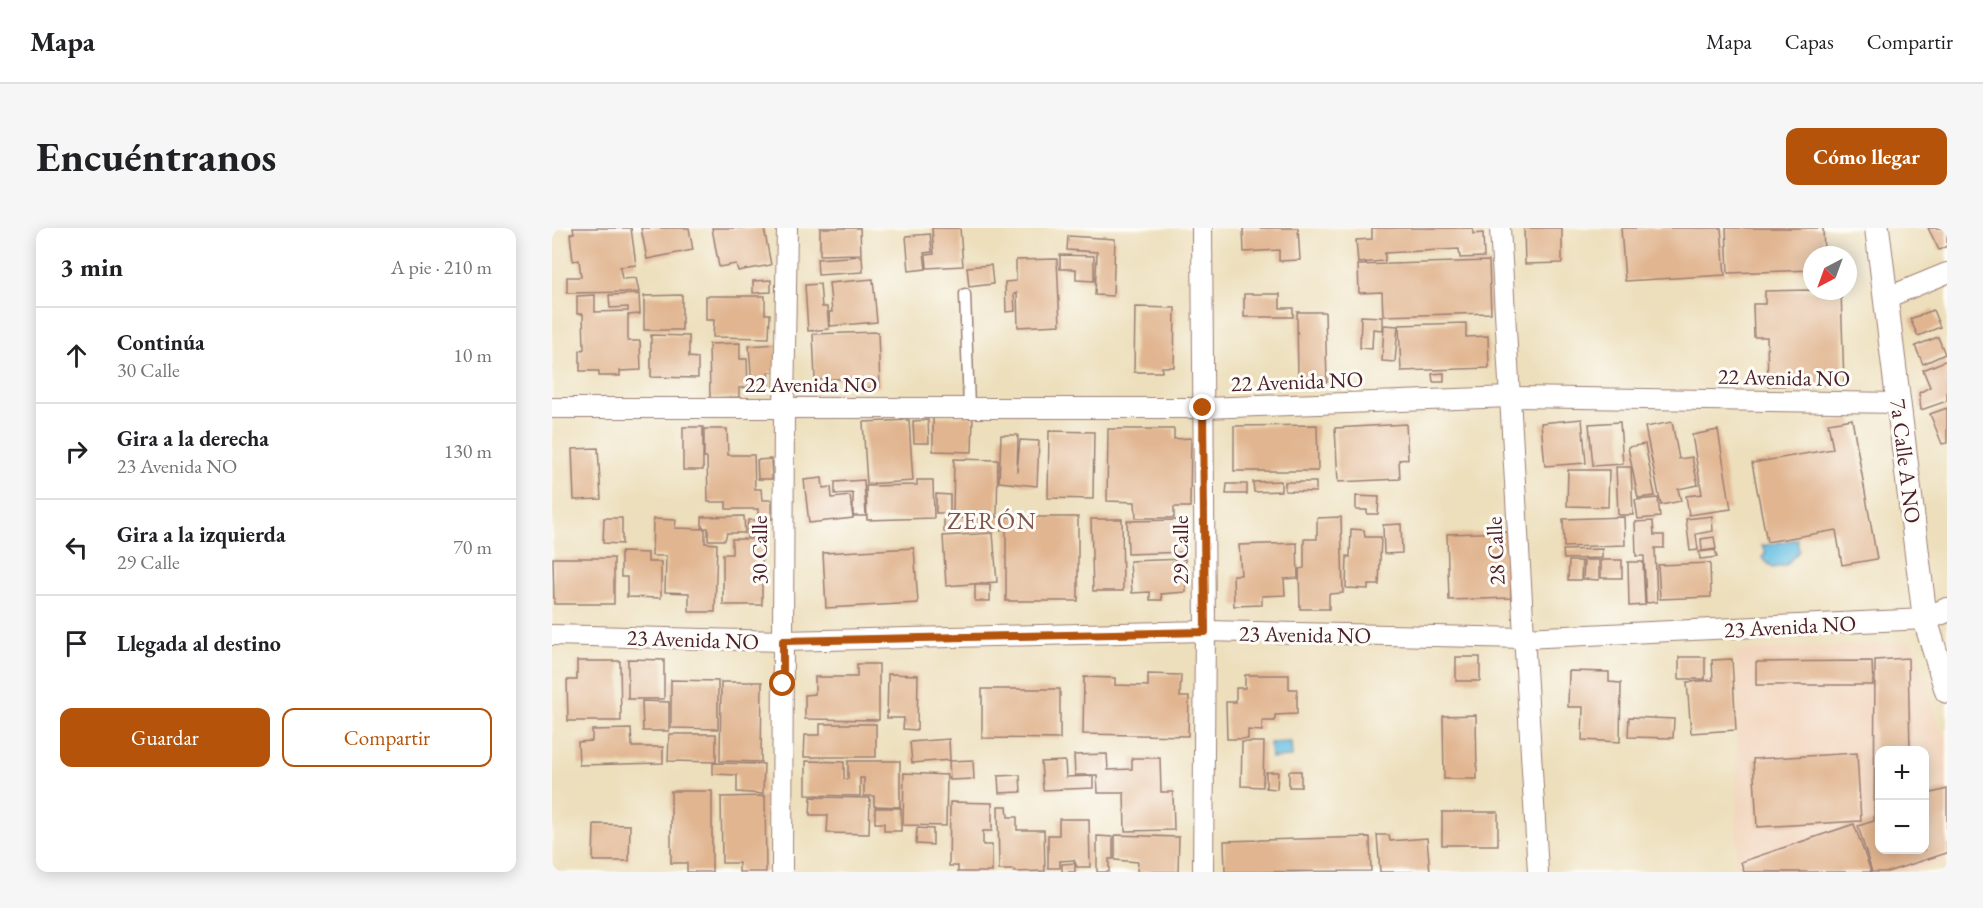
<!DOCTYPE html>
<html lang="es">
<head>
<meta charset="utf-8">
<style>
	body { margin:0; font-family:"EB Garamond",serif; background:#f6f6f6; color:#202124 }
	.controls { position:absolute; right:18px; bottom:18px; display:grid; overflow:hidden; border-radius:12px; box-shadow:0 3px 15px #0003 }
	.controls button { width:54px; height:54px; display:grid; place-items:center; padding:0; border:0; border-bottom:2px solid #e0e0e0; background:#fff; color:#202124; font:30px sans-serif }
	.compass { position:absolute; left:1251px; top:18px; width:54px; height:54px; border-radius:50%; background:#fff; box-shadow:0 3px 15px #0003; rotate:221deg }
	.stop { position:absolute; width:18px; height:18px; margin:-14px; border:4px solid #b45309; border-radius:50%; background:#fff }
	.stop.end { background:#b45309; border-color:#fff; box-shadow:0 2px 6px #0008 }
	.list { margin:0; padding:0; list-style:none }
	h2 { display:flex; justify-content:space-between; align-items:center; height:78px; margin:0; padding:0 24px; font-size:26px }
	h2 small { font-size:20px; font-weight:400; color:#757577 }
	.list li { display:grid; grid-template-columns:39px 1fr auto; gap:18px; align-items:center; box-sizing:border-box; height:96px; padding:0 24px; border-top:2px solid #e0e0e0 }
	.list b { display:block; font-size:22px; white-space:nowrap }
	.list p { margin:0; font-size:20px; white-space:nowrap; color:#757577 }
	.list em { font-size:20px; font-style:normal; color:#757577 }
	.actions { display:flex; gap:12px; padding:18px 24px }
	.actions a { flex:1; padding:14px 0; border:2px solid #b45309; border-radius:12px; text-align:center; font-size:21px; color:#b45309 }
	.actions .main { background:#b45309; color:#fff }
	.icon { flex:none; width:33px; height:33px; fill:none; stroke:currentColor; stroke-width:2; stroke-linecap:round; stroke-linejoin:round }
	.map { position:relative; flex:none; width:1395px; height:644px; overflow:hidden; border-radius:12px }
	header { display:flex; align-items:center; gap:36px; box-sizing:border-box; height:84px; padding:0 30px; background:#fff; border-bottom:2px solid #e0e0e0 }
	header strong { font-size:28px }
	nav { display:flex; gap:33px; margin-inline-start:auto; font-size:21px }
	.intro { display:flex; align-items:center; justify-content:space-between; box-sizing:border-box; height:144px; padding:0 36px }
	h1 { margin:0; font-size:42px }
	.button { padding:15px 27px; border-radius:12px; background:#b45309; color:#fff; font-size:21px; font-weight:700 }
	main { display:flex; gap:36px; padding:0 36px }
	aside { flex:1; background:#fff; border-radius:12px; box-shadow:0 3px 15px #0003 }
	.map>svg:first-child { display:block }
	.built { fill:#f2d5bd; fill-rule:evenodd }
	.water { fill:#64bde2; stroke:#576e86; stroke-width:1.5 }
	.building { fill:#e1b590 }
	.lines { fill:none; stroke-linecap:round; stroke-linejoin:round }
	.service-casing { stroke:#9c7f74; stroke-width:13 }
	.minor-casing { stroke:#9c7f74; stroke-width:22 }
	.tertiary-casing { stroke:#9c7f74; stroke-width:26 }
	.service { stroke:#fff; stroke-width:10 }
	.minor { stroke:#fff; stroke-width:20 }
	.tertiary { stroke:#fff; stroke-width:24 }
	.route { stroke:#b45309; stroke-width:8 }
	.labels { text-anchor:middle; stroke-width:6; stroke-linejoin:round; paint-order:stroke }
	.street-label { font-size:22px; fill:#4a1f2b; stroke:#fdfcf7 }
	.neighbourhood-label { font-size:24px; letter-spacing:1.5px; fill:#7f544e; stroke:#fdfcf7 }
</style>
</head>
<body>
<header>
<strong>Mapa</strong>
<nav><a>Mapa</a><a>Capas</a><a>Compartir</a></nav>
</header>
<div class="intro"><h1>Encuéntranos</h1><a class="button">Cómo llegar</a></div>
<main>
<aside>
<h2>3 min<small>A pie · 210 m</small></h2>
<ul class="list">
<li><svg class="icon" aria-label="ahead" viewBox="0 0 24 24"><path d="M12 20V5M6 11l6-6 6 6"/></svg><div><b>Continúa</b><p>30 Calle</p></div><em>10 m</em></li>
<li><svg class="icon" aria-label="right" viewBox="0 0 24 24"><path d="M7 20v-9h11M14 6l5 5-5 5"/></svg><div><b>Gira a la derecha</b><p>23 Avenida NO</p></div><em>130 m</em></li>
<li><svg class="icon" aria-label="left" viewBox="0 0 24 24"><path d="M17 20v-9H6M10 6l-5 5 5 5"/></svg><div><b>Gira a la izquierda</b><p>29 Calle</p></div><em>70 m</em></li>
<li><svg class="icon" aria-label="arrive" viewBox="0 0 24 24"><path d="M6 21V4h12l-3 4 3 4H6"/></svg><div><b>Llegada al destino</b></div></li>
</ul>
<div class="actions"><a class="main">Guardar</a><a>Compartir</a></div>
</aside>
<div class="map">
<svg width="1395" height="644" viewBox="0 0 1395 644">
	<rect width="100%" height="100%" fill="#fdfcf7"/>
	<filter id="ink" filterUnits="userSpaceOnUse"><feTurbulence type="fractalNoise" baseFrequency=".0167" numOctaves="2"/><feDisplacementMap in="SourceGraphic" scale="12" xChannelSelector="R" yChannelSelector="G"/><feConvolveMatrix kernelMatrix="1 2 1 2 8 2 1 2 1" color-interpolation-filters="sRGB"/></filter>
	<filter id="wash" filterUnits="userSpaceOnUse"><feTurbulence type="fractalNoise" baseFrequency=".008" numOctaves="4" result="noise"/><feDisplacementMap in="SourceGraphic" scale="24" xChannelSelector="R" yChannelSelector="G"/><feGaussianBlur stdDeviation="1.35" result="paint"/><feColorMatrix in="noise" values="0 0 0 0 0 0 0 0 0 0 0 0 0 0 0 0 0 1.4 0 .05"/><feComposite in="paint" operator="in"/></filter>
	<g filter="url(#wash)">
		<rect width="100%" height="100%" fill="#eddfbc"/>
		<!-- built -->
		<path class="built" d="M1361,414L1386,497L1395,509V632L1362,644H1184L1185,440L1182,423ZM1328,522H1372V622H1328Z"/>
		<!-- water -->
		<g class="water">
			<path d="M1245,311L1247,323L1234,337L1221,340L1210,330L1214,324L1210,318Z"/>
			<path d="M739,514L740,529L719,530L718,515Z"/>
		</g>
		<g id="blocks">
			<!-- building -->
			<g class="building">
				<path d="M21,0H79L84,37L68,39L70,51L84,50L87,64L15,65V49H29L27,32L21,33L18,6L22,5Z"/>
				<path d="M89,0H137L141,22L95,31Z"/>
				<path d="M160,0H212L219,37L186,43L184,36L167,39Z"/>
				<path d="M268,0H308L309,26L268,27Z"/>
				<path d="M380,0H408L411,38L375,40L374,27L382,26Z"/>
				<path d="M691,0H746L748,32L727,33V22L692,24Z"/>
				<path d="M820,0H921V6L931,5L932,29L908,30L907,21L833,25V33L806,35L804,12L820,11Z"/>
				<path d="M972,0H1010V35L973,36Z"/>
				<path d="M1069,0H1169L1173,47L1073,53Z"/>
				<path d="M1174,0H1271L1272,27H1260V42L1176,45Z"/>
				<path d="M1376,0H1395V18L1387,22Z"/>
				<path d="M378,6L380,24L372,25L374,41L357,43L354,8Z"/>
				<path d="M516,8L563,11L561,68L543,67L545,24L515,22Z"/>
				<path d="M508,27L542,28V53L524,52V41H508Z"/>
				<path d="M310,28L311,44L266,47L265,31Z"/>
				<path d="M505,31L508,97L466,99L465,65L462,66L463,83L454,84L453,54L464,53V32Z"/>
				<path d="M937,33L939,85L831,88L830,64L807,65L806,37Z"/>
				<path d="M439,37L441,56L417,59L415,39Z"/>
				<path d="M321,51L325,94L278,98L277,84H280L277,55Z"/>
				<path d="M219,52V64L201,65V53Z"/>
				<path d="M268,56L270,79H275L277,101L256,103L253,57Z"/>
				<path d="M1260,62L1289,63L1292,156L1216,158L1215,109H1202L1201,76H1213V63Z"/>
				<path d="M87,66L88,86L76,87V113H88L89,142L68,143V148H47V143H28V123L32,121L31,86H25V68L43,67V84L76,83V79L58,80L57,67Z"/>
				<path d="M692,66H728V80H741V89H692Z"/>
				<path d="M130,67V102H92V68Z"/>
				<path d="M154,68H213V86H218L217,110L161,109L162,92H154Z"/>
				<path d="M583,79L623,80L622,139H610V144H582Z"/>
				<path d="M1381,82L1388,99L1366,108L1358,91Z"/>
				<path d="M745,84H773L775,154H746Z"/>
				<path d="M809,88L830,89V102L821,101L820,121L808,120Z"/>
				<path d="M914,95V109L936,108L937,140L849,143L847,97Z"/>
				<path d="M832,97L846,98L843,134L830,133Z"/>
				<path d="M326,104L328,159L306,160L305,150L263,152L261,106Z"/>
				<path d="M99,107L137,108V129L146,130V150L99,149Z"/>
				<path d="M1386,109L1393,126L1371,136L1363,118Z"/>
				<path d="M188,115V131H195L196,159L187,160V169L158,170L157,116Z"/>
				<path d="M225,116L227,144H216L217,158L200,160L197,118Z"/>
				<path d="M1395,132V173L1369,182L1367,165L1378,159L1371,142Z"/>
				<path d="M892,145V154H881L880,146Z"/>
				<path d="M1395,180V215L1390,216L1378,186Z"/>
				<path d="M421,188L420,224L381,223V189Z"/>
				<path d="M1030,191L1034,235L993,238L989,195Z"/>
				<path d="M1300,191L1325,331L1290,337L1284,302L1215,314L1200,235L1281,221L1276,195Z"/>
				<path d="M357,192L361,253L315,256L311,194Z"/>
				<path d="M376,192L377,215H362L361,193Z"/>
				<path d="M1068,194L1071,236L1041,238L1037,196Z"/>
				<path d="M1120,194L1127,231L1140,229L1146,257L1126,261L1129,273L1109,277L1093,199Z"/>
				<path d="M854,196L856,231L847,232L848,251L786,254L783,200Z"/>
				<path d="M765,197L766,243H682V198Z"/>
				<rect x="131" y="199" width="20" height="43"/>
				<path d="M152,201H175L176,227H202L203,261H209L210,272H220V291H206V281H174V274H156L155,230H152Z"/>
				<path d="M556,201H622V211L639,210L638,279H622V290H584L583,274L555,273Z"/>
				<path d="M1166,202L1179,281L1137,287L1134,268L1150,266L1140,207Z"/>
				<path d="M497,203L542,204L541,271L496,270Z"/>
				<path d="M449,207H466L465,244L468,212L487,213L485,258L447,254Z"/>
				<path d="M1093,216L1103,268L1086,270L1076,219Z"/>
				<path d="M46,220L49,271L22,272L20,221Z"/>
				<path d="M219,231L220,251H206L205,232Z"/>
				<path d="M402,231L446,232L445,287L401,286Z"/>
				<path d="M1064,239H1079L1081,287H1066Z"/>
				<path d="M1016,242H1057L1056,279L1015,278Z"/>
				<path d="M270,250L271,260L279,259L280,270L298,268L301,290L257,295L252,252Z"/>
				<path d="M312,252L314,288H301V265L283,266V254Z"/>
				<path d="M365,252H381L382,290L315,292L314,258L365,257Z"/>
				<path d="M729,253V263L702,264L701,254Z"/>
				<path d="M733,254H764V264L733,263Z"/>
				<path d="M675,256H695V266H674Z"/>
				<path d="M384,266L398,267V285H384Z"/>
				<path d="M804,268L827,269L826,286H815V282H804Z"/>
				<path d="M1106,270L1108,289L1086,291L1083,272Z"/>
				<path d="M192,288L193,305H175L173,312H156V300H150V289Z"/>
				<path d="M1160,288L1161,303L1144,306L1146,322L1138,323L1134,291Z"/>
				<path d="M449,289V302L392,304V291Z"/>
				<rect x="454" y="289" width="72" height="84"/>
				<path d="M789,289L791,365L777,366V381H748L747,341L752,340V311H765V290Z"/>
				<path d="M1072,289L1073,317L1012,319L1011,291Z"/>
				<path d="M52,290H70V316L51,315Z"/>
				<path d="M101,291L124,292L123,300L153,301V315L165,316L163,384H137V365L113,364L114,328H100Z"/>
				<path d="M539,291H570L571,363H541Z"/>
				<path d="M196,292H209L208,309H195Z"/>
				<path d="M626,292V303H634L635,324L576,326L575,293Z"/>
				<path d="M1101,293L1102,307H1112V320H1103L1105,374L1094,375L1092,328H1084L1083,294Z"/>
				<path d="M849,296L850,325L832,326L831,297Z"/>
				<path d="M799,301L812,302L813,309H829L827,357H816V361L794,360L795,328L798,329Z"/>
				<path d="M957,304L959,370L897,372L895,306Z"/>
				<path d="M441,305L445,354L394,358L391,308Z"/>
				<path d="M1162,309L1164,321L1150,323L1149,311Z"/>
				<path d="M180,311H210V377H171V326H180Z"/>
				<path d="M745,315L746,350L732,351L733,367L710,368V377L682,378L681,347H689L687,317Z"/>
				<path d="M362,320L366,375L274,380L271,325Z"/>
				<path d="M1050,321V330L1012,331L1011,322Z"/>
				<path d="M1163,322L1165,329L1148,331L1147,324Z"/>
				<path d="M69,324L96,325V334H109V370L75,369V349H69Z"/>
				<path d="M1,330H62V376H2Z"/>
				<path d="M633,331L634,364L609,366L610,372H598V364L580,365L578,333Z"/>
				<path d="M1032,332H1047V352L1031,351Z"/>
				<rect x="1049" y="332" width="21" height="18"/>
				<path d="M1017,333H1030L1029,352H1016Z"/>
				<path d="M1076,334H1091L1093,377L1077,378Z"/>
				<path d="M1158,335L1159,369L1108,371L1106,337Z"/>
				<rect x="423" y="357" width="15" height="16"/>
				<rect x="904" y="429" width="24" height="24"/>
				<rect x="1127" y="429" width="26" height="22"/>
				<path d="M1356,430L1358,522H1328V622H1372V567L1395,561V625L1335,644H1320L1306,598L1322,593L1323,432Z"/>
				<path d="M76,431L112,432V471H76Z"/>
				<path d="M1180,431L1184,502L1139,505L1135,454L1161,452L1160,432Z"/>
				<path d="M25,433H68L69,493H16L15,452H25Z"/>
				<path d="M1320,433L1321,457H1204V434Z"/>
				<path d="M305,436H327V492L253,491V467L263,466V449H305Z"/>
				<path d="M1017,443L1057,444V454L1069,455L1068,514L1030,512L1031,479H1016Z"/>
				<path d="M336,446L366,447L365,502L351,501L352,490H335Z"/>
				<path d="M596,446L629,447L628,469H637L636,508L531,506L532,449L563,450V457L596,458Z"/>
				<path d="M693,447H737V461H745V486L723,487V493H710V503L696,502V511H675L674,474H684V460H693Z"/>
				<path d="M119,452L166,453V501L119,500Z"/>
				<path d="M169,454H210L209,534L168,533Z"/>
				<path d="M430,461H508V511L430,510Z"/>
				<path d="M90,473L117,474V503H91Z"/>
				<path d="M924,487L925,551H892L891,488Z"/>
				<path d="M1077,489L1122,491L1121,510L1076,509Z"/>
				<path d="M268,496H324V529H252L253,507H268Z"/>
				<path d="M79,501L80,519H111V535L27,537L26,514L40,513V502Z"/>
				<path d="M117,506H164V534L116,533Z"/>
				<path d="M397,511L398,532L360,535L358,514Z"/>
				<path d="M690,514H712L711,559L689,558Z"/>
				<path d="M1305,525L1309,593L1205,599L1201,531Z"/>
				<path d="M555,526L556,542L580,541V530H608L609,564H621L622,602L573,603L572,565H546L545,547H523L522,527Z"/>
				<path d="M421,532L422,551L398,552L397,533Z"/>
				<path d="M254,533L292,534V551H296V533H348V579L322,578V568H312V550H308V568L254,567Z"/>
				<path d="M513,533L514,549L541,548V560L491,562L489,534Z"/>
				<path d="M161,535L212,536L211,566L185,564V547L161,546Z"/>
				<rect x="737" y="543" width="12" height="16"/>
				<path d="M714,544H726L725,561L714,560Z"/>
				<path d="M352,545L395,547L394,598L351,597Z"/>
				<path d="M468,547L469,564L447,565L446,548Z"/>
				<path d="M119,563H160V644H135V635H119Z"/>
				<path d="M213,568L214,644H187V635H170L169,569Z"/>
				<path d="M259,569L318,570L317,606L275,605L276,587H258Z"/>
				<path d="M398,574L440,575V603H431V617H440V644H406V638H397Z"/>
				<path d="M446,578H455L456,589H465V602H492L493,643L462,644V642H447Z"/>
				<path d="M323,580H349V603H332V595H323Z"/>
				<rect x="890" y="584" width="56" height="33"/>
				<path d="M507,591H537L538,639H525L522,632L508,633V640H496V607H507Z"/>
				<path d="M42,596L78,597L77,633H41Z"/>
				<path d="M1302,596L1319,644H1192L1189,634Z"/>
				<path d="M365,600L381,601V617L364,616Z"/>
				<path d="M563,607L627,609L626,644H585L586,634L563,632Z"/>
				<path d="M825,607H837L838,613L875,610L878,644H828Z"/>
				<path d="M545,608L561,609V631H557V644H545Z"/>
				<path d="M818,609L819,643L673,644L672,613Z"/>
				<path d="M523,635V644H510V636Z"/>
			</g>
		</g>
	</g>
	<g filter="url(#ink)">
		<use href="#blocks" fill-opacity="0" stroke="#9c7f74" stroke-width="1.5"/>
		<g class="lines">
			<defs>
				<path id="service" d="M413,66L417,180"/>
				<g id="minor">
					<path d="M650,0L653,403L651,644"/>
					<path d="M948,0L986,644"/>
					<path d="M1334,70L1395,45"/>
					<path d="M0,180H652L959,169L1347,175"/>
					<path d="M0,407L231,413L653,403L972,410L1373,391"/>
					<path d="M230,644L232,180L235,0"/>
				</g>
				<g id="tertiary">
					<path d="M1325,0L1373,391L1395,463"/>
					<path d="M1373,391L1395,382"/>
				</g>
			</defs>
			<!-- service casing -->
			<use href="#service" class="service-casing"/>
			<!-- minor casing -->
			<use href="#minor" class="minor-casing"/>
			<!-- tertiary casing -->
			<use href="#tertiary" class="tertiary-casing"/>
			<!-- service -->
			<use href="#service" class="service"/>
			<!-- minor -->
			<use href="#minor" class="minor"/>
			<!-- tertiary -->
			<use href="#tertiary" class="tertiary"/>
		</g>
	</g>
	<g class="lines" filter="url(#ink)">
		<!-- route -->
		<path class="route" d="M231,456V413L653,404L651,180"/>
	</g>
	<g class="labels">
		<!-- street labels -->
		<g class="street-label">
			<text transform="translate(1232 149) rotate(1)" y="8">22 Avenida NO</text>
			<text transform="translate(745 153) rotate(-2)" y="8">22 Avenida NO</text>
			<text x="259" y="164">22 Avenida NO</text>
			<text transform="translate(1354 233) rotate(83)" y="8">7a Calle A NO</text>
			<text transform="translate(207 322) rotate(-90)" y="8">30 Calle</text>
			<text transform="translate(628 322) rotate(-90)" y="8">29 Calle</text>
			<text transform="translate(943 323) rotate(-93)" y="8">28 Calle</text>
			<text transform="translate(1238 398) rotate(-3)" y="8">23 Avenida NO</text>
			<text transform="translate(753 406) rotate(1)" y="8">23 Avenida NO</text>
			<text transform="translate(141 411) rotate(2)" y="8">23 Avenida NO</text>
		</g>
		<!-- neighbourhood labels -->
		<g class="neighbourhood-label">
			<text x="440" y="301">ZERÓN</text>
		</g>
	</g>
</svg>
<div class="controls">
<button>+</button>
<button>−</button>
</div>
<svg class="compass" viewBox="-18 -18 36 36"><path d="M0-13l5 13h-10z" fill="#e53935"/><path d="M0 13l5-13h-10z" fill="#757577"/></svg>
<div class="stop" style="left:231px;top:456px"></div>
<div class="stop end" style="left:651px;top:180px"></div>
</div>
</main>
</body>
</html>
